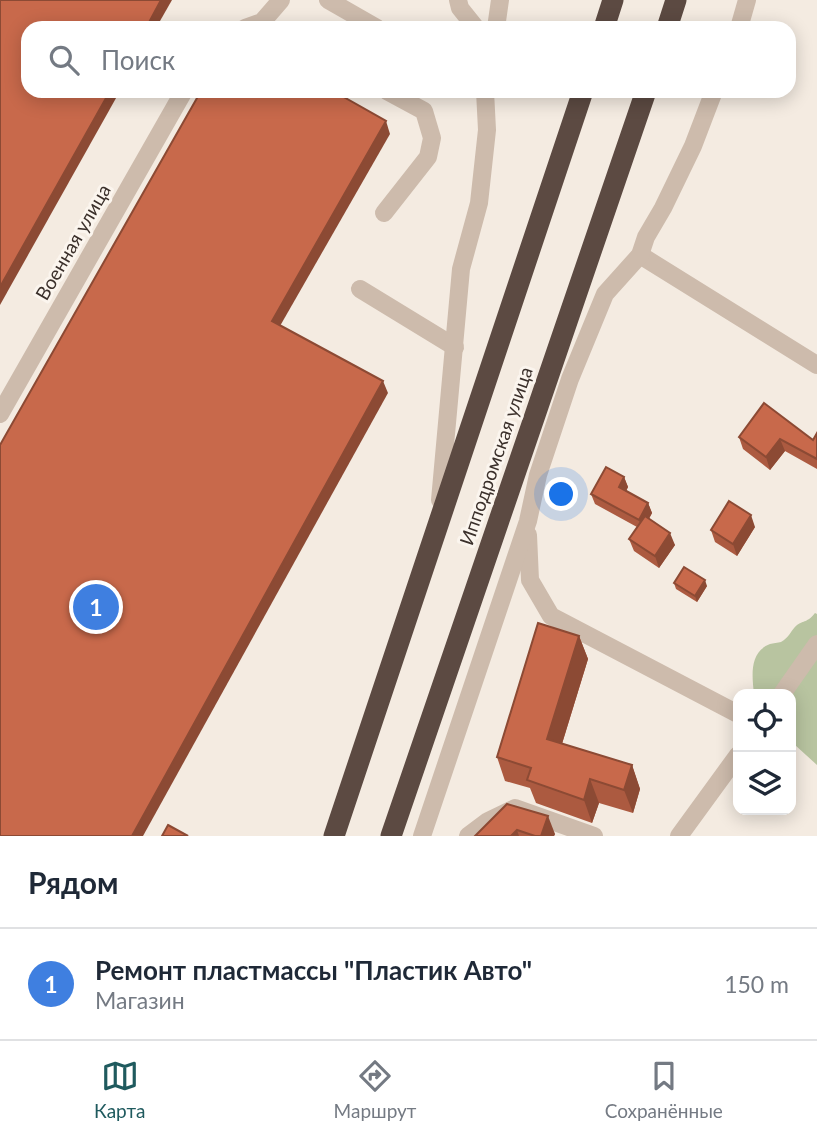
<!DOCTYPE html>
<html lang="ru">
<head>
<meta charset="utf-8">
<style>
	body { margin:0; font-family:Lato,sans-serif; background:#f2f2f3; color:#1f2937 }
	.controls { position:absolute; right:21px; bottom:21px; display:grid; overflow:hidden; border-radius:14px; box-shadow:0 4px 18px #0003 }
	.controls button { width:63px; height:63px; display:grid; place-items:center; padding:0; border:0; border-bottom:2px solid #e0e1e3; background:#fff; color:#1f2937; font:35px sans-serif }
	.you { position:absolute; left:562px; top:495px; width:24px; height:24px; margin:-18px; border:5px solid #fff; border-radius:50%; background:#1a73e8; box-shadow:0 0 0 10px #1a73e833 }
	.badge { display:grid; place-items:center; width:46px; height:46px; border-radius:50%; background:#1f5a5e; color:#fff; font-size:23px; font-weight:700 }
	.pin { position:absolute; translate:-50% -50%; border:4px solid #fff; box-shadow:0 2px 7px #0006 }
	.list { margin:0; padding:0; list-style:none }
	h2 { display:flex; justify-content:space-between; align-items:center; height:91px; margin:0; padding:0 28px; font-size:30px }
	h2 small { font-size:23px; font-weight:400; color:#747a83 }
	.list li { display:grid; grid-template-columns:46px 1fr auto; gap:21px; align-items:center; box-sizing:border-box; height:112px; padding:0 28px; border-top:2px solid #e0e1e3 }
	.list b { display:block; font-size:26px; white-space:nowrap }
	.list p { margin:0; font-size:23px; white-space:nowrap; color:#747a83 }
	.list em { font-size:23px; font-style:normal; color:#747a83 }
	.icon { flex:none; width:38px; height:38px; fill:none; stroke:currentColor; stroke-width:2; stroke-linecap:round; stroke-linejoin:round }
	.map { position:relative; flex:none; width:817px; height:836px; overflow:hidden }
	.search { position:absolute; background:#fff; box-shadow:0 4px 18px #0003; left:21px; right:21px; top:21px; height:77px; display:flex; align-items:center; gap:18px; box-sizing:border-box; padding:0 24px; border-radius:21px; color:#747a83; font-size:26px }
	.sheet { height:203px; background:#fff }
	nav { display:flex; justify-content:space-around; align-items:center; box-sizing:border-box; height:98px; border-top:2px solid #e0e1e3; background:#fff; font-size:19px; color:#747a83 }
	nav a { display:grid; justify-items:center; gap:4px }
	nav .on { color:#1f5a5e }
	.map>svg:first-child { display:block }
	.green { fill:#b8c4a0 }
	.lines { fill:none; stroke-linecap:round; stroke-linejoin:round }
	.minor { stroke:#cdbbac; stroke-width:18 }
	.highway { stroke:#5c4a42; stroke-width:21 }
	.wall { fill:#ac5a40 }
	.shaded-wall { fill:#8c4a34 }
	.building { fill:#c8694b; stroke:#8c4a34; stroke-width:2 }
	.labels { text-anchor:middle; stroke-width:6; stroke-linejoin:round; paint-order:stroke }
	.street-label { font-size:19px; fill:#3b302b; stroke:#fbf5ee }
</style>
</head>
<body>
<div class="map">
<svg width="817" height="836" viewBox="0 0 817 836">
	<rect width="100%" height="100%" fill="#f4ebe1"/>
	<!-- green -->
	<path class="green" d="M815,613L817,614V765L795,745L791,736V694H754C752,676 749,652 770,644C773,643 778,643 781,642C789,638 791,630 797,625C804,620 807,623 815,613Z"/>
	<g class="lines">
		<!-- minor -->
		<g class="minor">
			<path d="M328,0L377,28"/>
			<path d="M458,0L460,8L476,28"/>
			<path d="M245,28L262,22L281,0"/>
			<path d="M496,28L500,0"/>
			<path d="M739,28L747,0"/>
			<path d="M384,213L428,157L432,138L424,111L387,91"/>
			<path d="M640,255L817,365"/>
			<path d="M360,289L455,347"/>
			<path d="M0,414L184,91"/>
			<path d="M440,500L461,269L479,203L487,130L485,91"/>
			<path d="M528,535L530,580L551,616L738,714"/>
			<path d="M782,694L817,644"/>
			<path d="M422,836L528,521L538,475L570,379L605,294L640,255L646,237L663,208L693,146L714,91"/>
			<path d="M468,836L488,821L515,808L594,836"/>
			<path d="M679,836L738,755"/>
		</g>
		<!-- highway -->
		<g class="highway">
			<path d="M604,28L613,0"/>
			<path d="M667,28L676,0"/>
			<path d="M334,836L583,91"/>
			<path d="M391,836L646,91"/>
		</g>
	</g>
	<!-- wall -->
	<g class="wall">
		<path d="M817,433V469L785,451L770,470L743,449L739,437L813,440Z"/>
		<path d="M624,477L628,487L626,491L648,503L652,513L649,519L675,545L659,568L634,551L629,539L637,527L595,504L591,494Z"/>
		<path d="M755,527L737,556L715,542L711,530Z"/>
		<path d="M674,583L707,586L697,602L676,589Z"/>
		<path d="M579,636L588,659L562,744L632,765L640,789L633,813L599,803L592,823L536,803L530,788L505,781L497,757Z"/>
		<path d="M507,804L555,834L554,836H475Z"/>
	</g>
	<!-- shaded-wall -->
	<g class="shaded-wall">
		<path d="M161,0H172L156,28H146Z"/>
		<path d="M110,91H120L0,305V287Z"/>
		<path d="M386,121L390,134L276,333L272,321Z"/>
		<path d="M383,381L388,393L143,836H132Z"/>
		<path d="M780,439L785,451L770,470L766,457Z"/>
		<path d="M624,477L628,487L623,497L619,487Z"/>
		<path d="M648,503L652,513L642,530L639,520Z"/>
		<path d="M751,515L755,527L737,556L733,544Z"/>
		<path d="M670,533L675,545L659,568L655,556Z"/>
		<path d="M705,580L707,586L697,602L695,596Z"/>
		<path d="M579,636L588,659L556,763L547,739Z"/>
		<path d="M632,765L640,789L633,813L624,790Z"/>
		<path d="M590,779L599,803L592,823L584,800Z"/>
		<path d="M548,816L555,834L554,836H541Z"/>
		<path d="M517,830L519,836H511Z"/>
	</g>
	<!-- building -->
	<g class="building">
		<path d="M0,0H161L146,28H28V91H110L0,287Z"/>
		<path d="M201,91H333L386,121L272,321L383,381L132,836H0V445Z"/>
		<path d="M764,403L813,440L817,433V459L780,439L766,457L739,437Z"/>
		<path d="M606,467L624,477L619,487L648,503L639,520L591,494Z"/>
		<path d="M729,501L751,515L733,544L711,530Z"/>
		<path d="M645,516L670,533L655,556L629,539Z"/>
		<path d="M684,567L705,580L695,596L674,583Z"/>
		<path d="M538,623L579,636L547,739L632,765L624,790L590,779L584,800L527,780L531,768L497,757Z"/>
		<path d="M507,804L548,816L541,836H535L517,830L511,836H475Z"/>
		<path d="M168,825L188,836H162Z"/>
	</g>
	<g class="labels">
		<!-- street labels -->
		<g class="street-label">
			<text transform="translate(73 242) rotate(-60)" y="7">Военная улица</text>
			<text transform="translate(496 456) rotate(-71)" y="7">Ипподромская улица</text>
		</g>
	</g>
</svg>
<div class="controls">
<button><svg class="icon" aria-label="locate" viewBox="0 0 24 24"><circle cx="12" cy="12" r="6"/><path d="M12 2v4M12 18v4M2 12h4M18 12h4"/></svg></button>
<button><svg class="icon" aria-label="layers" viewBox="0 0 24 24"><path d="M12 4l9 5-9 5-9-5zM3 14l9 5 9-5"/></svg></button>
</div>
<div class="you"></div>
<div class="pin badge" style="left:96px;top:607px;background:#3f7fe0">1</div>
<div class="search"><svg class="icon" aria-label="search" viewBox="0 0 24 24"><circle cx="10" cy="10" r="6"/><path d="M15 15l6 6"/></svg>Поиск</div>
</div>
<section class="sheet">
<h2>Рядом<small></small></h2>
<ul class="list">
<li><span class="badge" style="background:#3f7fe0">1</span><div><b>Ремонт пластмассы &quot;Пластик Авто&quot;</b><p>Магазин</p></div><em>150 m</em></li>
</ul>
</section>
<nav>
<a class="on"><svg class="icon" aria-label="map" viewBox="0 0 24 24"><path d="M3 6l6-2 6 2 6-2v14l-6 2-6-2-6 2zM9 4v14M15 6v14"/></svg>Карта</a>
<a><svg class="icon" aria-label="directions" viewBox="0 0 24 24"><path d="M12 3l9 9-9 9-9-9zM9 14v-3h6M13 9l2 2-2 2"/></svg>Маршрут</a>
<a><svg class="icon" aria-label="saved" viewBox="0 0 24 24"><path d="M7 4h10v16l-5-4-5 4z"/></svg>Сохранённые</a>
</nav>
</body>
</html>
